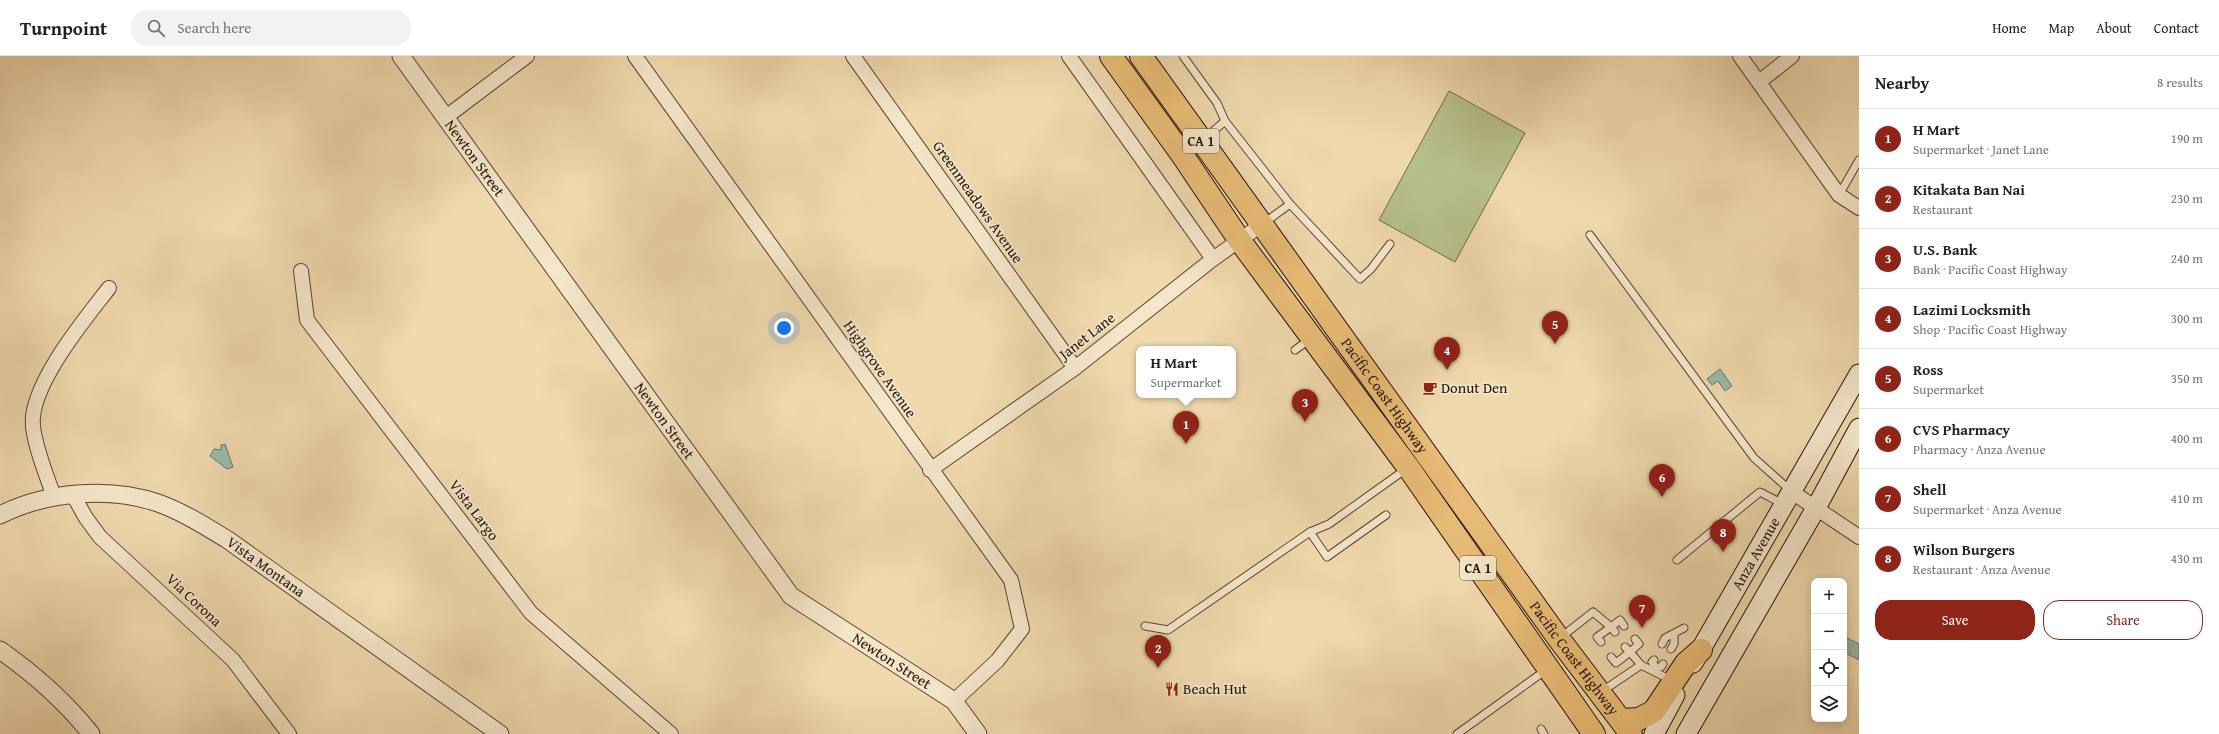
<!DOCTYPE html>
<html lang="en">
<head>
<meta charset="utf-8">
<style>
	body { margin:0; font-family:"Gentium Book Plus",serif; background:#f2f2f2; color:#202124 }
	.controls { position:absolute; right:12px; bottom:12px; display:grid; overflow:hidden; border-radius:8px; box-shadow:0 2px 10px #0003 }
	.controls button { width:36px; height:36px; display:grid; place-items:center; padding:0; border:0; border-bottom:1px solid #e0e0e0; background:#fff; color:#202124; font:20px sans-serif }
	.you { position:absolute; left:784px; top:272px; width:14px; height:14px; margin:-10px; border:3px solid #fff; border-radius:50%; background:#1a73e8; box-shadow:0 0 0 6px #1a73e833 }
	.badge { display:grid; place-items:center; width:26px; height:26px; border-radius:50%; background:#8f2418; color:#fff; font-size:13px; font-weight:700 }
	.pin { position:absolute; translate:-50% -33px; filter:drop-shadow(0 1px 2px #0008) }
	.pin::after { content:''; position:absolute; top:21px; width:14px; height:12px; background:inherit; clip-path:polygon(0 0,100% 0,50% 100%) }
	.popup { position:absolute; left:1136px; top:290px; width:100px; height:52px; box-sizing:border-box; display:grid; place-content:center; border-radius:8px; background:#fff; filter:drop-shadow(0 1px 3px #0005); font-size:13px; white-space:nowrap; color:#757577 }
	.popup b { font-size:15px; color:#202124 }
	.popup::after { content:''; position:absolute; left:50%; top:100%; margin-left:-8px; border:8px solid transparent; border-top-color:#fff }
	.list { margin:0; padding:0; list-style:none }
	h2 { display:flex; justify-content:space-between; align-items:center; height:52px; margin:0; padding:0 16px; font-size:17px }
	h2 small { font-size:13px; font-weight:400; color:#757577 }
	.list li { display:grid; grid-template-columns:26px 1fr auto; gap:12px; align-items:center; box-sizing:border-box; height:60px; padding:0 16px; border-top:1px solid #e0e0e0 }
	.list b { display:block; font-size:15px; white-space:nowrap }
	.list p { margin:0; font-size:13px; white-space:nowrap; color:#757577 }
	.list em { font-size:13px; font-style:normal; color:#757577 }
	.actions { display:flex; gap:8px; padding:12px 16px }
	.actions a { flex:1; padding:9px 0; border:1px solid #8f2418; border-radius:16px; text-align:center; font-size:14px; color:#8f2418 }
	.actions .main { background:#8f2418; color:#fff }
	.icon { flex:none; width:22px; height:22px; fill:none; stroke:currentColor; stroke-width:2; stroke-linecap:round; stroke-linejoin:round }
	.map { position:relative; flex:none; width:1859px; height:678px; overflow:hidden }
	header { display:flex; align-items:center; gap:24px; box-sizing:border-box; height:56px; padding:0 20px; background:#fff; border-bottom:1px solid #e0e0e0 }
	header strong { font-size:19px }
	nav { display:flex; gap:22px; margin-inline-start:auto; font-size:14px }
	.search { width:280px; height:36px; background:#f2f2f2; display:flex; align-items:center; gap:10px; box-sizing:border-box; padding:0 14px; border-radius:16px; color:#757577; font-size:15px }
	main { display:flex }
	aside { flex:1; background:#fff }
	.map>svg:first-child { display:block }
	.green { fill:#b6c08d; stroke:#6c6a4c }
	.water { fill:#9abaab; stroke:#6a776b }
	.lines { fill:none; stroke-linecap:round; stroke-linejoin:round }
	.service-casing { stroke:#564434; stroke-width:9 }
	.minor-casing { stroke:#564434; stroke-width:16 }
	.tertiary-casing { stroke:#564434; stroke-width:19 }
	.secondary-casing { stroke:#23130c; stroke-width:21 }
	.trunk-casing { stroke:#23130c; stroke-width:24 }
	.service { stroke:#f5e6ca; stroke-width:7 }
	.minor { stroke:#f5e6ca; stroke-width:14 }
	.tertiary { stroke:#f5e6ca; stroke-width:17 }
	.secondary { stroke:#f5e6ca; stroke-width:19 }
	.trunk { stroke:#e8bc76; stroke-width:22 }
	.labels { text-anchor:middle; stroke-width:3.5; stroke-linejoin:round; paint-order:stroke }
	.shield { fill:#f5e6ca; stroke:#625245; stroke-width:1 }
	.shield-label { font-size:14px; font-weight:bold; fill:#23130c }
	.street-label { font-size:15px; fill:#23130c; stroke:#f5e6ca }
	.poi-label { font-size:15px; fill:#23130c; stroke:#f5e6ca; text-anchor:start }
</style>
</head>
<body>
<header>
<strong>Turnpoint</strong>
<div class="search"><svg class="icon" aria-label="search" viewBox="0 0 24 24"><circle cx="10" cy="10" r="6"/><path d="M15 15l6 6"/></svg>Search here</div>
<nav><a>Home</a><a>Map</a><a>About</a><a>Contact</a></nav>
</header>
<main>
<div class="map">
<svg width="1859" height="678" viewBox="0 0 1859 678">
	<rect width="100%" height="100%" fill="#f0d9ad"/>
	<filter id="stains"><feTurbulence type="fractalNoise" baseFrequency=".005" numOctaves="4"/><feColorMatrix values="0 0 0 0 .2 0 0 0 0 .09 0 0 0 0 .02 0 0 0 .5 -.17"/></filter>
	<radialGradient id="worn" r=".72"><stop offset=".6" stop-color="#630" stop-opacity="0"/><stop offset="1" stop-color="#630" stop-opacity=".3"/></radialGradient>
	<!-- green -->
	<path class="green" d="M1449,35L1525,77L1455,206L1379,164Z"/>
	<!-- water -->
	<g class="water">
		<path d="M1720,313L1732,330L1725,335L1718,325L1712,329L1707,323Z"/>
		<path d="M225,388L233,411L227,413L210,400L214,393L221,394V389Z"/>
		<path d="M1847,582L1859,588V604L1844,596V587Z"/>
	</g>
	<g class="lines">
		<defs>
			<g id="service">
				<path d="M1183,0L1217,47L1225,65L1203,84"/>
				<path d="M1225,65L1290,148L1360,223L1371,213L1390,188"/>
				<path d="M1839,139L1859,104"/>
				<path d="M1264,167L1290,148"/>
				<path d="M1590,179L1754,402L1790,434"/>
				<path d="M1295,294L1310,283"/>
				<path d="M1310,476L1327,501L1386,459"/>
				<path d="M1677,504L1760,436L1783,448"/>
				<path d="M1145,570L1168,574L1310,476L1329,468L1406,413"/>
				<path d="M1615,576L1611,571L1620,564L1624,570"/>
				<path d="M1560,582L1593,556L1611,571L1597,581L1601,586"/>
				<path d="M1635,583L1639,588L1630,596L1641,609"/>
				<path d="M1662,588L1665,582L1684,572"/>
				<path d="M1671,593L1674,588V578"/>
				<path d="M1611,601L1616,607L1630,596L1625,591"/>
				<path d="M1654,604L1652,606L1655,611"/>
				<path d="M1655,611H1661L1663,608"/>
				<path d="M1601,636L1641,609L1673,625"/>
				<path d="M1541,673L1544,678"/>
				<path d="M1457,678L1546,614"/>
			</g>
			<g id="minor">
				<path d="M635,0L1011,524L1022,573L997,605L954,645"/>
				<path d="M853,0L1075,312"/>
				<path d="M1069,0L1213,203"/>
				<path d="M1740,0L1839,139L1859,152"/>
				<path d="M1759,26L1792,0"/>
				<path d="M446,61L527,0"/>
				<path d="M301,215L307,264L531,557L671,678"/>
				<path d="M930,414L1075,312L1213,203L1261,169"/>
				<path d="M1792,436L1859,481"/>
				<path d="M73,439L86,462L100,481L233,604L289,678"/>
				<path d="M54,441C46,418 36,394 33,371C28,331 85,263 109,232"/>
			</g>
			<g id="tertiary">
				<path id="s1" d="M401,0L791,540L954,645L978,678"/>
				<path id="s2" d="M0,459C46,436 108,430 158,447C183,456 205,470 228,484L500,678"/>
				<path d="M0,594C34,618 65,645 91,678"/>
			</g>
			<g id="secondary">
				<path id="s3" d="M1693,607L1859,318"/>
				<path d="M1654,678L1675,639"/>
				<path d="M1686,678L1816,452L1859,372"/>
			</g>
			<g id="trunk">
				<path d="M1111,0L1183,100L1240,185L1408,411L1594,678"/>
				<path id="s4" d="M1141,0L1559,583L1631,678"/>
				<path d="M1621,664L1639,663L1654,655L1686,607L1701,594"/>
			</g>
		</defs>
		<!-- service casing -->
		<use href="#service" class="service-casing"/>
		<!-- minor casing -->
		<use href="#minor" class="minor-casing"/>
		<!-- tertiary casing -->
		<use href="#tertiary" class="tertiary-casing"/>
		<!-- secondary casing -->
		<use href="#secondary" class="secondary-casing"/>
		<!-- trunk casing -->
		<use href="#trunk" class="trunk-casing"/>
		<!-- service -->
		<use href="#service" class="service"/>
		<!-- minor -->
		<use href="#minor" class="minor"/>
		<!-- tertiary -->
		<use href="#tertiary" class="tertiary"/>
		<!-- secondary -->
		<use href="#secondary" class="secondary"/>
		<!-- trunk -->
		<use href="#trunk" class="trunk"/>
	</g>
	<!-- icons -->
	<defs>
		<symbol id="cafe-bare" viewBox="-9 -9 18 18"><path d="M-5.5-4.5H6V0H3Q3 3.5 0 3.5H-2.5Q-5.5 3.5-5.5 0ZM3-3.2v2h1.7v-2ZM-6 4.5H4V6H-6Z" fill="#8f2418" stroke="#f5e6ca" stroke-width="2.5" paint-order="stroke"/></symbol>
		<symbol id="restaurant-bare" viewBox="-9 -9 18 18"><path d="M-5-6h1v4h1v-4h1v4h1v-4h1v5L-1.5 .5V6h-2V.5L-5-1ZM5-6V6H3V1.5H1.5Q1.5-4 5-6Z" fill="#8f2418" stroke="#f5e6ca" stroke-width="2.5" paint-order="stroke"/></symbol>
	</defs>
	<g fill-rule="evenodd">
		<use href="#cafe-bare" x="1420" y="322" width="20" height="20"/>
		<use href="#restaurant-bare" x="1162" y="623" width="20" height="20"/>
	</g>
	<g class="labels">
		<!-- shield labels -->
		<g class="shield">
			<rect x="1183" y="73" width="36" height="24" rx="3"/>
			<rect x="1460" y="500" width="36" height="24" rx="3"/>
		</g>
		<g class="shield-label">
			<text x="1201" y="90">CA 1</text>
			<text x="1478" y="517">CA 1</text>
		</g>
		<!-- street labels -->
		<g class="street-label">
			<text dy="5" stroke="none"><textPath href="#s1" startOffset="126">Newton Street</textPath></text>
			<text transform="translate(978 146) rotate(55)" y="5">Greenmeadows Avenue</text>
			<text transform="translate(1087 280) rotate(-38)" y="5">Janet Lane</text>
			<text transform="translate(880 313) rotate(55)" y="5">Highgrove Avenue</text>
			<text dy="5" stroke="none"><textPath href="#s4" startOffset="418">Pacific Coast Highway</textPath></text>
			<text dy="5" stroke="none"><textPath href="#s1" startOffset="450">Newton Street</textPath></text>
			<text transform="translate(474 454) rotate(53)" y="5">Vista Largo</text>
			<text dy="5" stroke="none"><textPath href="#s3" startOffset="126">Anza Avenue</textPath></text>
			<text dy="5" stroke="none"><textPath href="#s2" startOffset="288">Vista Montana</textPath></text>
			<text transform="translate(194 544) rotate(43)" y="5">Via Corona</text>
			<text dy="5" stroke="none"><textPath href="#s4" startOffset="742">Pacific Coast Highway</textPath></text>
			<text dy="5" stroke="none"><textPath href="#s1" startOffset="786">Newton Street</textPath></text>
		</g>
		<!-- poi labels -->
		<g class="poi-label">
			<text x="1441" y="337">Donut Den</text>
			<text x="1183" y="638">Beach Hut</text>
		</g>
	</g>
	<rect width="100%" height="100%" filter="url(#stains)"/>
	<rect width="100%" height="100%" fill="url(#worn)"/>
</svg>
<div class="controls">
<button>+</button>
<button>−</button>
<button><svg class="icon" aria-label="locate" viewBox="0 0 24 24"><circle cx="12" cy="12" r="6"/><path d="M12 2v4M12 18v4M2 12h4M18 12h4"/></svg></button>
<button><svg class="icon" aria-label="layers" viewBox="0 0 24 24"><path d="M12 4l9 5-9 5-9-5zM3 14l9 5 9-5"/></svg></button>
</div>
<div class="you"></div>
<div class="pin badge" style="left:1186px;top:388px">1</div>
<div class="popup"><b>H Mart</b>Supermarket</div>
<div class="pin badge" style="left:1158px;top:612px">2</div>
<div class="pin badge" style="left:1305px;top:366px">3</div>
<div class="pin badge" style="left:1447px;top:314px">4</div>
<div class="pin badge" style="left:1555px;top:288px">5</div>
<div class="pin badge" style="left:1662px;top:441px">6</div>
<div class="pin badge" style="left:1642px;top:572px">7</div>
<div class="pin badge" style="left:1723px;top:496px">8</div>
</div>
<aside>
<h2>Nearby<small>8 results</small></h2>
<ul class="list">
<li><span class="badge">1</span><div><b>H Mart</b><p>Supermarket · Janet Lane</p></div><em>190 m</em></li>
<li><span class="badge">2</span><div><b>Kitakata Ban Nai</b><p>Restaurant</p></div><em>230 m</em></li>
<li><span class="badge">3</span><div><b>U.S. Bank</b><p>Bank · Pacific Coast Highway</p></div><em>240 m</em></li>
<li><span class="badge">4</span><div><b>Lazimi Locksmith</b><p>Shop · Pacific Coast Highway</p></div><em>300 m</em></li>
<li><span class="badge">5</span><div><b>Ross</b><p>Supermarket</p></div><em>350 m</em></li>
<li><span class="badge">6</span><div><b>CVS Pharmacy</b><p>Pharmacy · Anza Avenue</p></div><em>400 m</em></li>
<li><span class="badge">7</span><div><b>Shell</b><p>Supermarket · Anza Avenue</p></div><em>410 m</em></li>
<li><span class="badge">8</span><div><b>Wilson Burgers</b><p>Restaurant · Anza Avenue</p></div><em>430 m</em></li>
</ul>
<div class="actions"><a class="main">Save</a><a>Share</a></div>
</aside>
</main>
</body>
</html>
